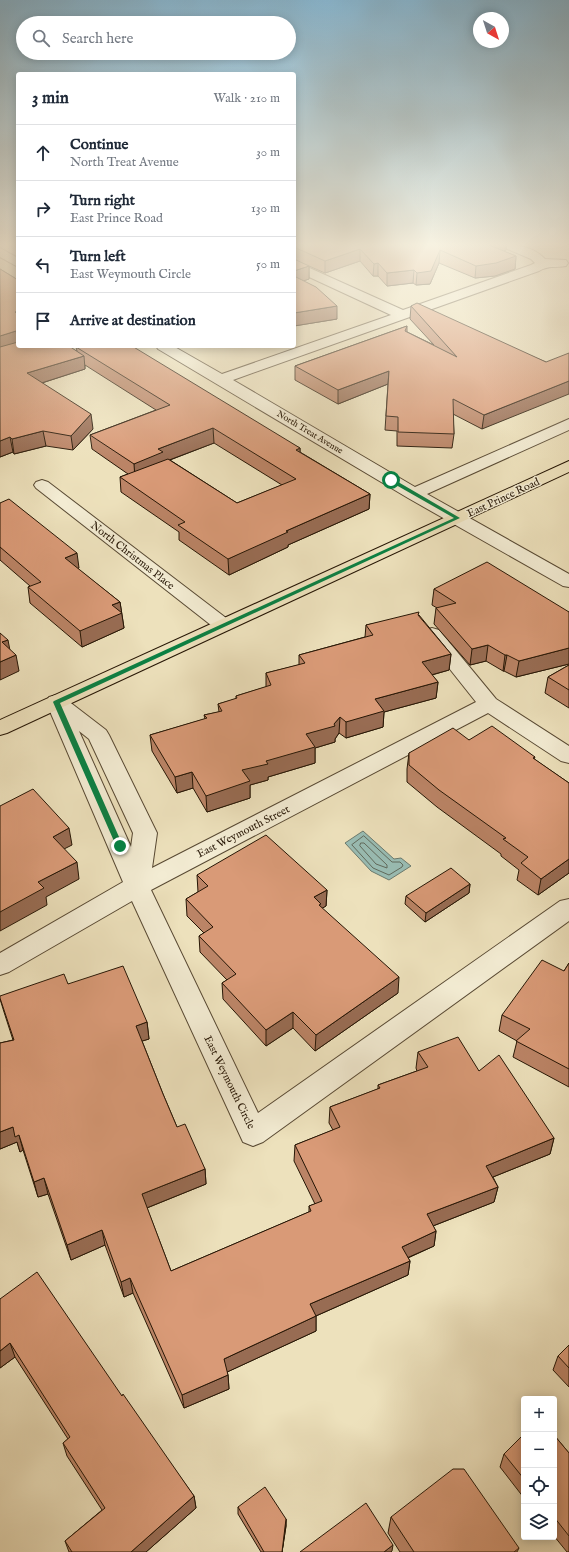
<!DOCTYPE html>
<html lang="en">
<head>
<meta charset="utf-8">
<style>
	body { margin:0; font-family:"IM FELL English",serif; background:#f2f2f3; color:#1f2937 }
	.controls { position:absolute; right:12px; bottom:12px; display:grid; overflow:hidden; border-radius:4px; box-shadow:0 2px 10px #0003 }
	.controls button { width:36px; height:36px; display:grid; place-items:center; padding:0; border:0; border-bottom:1px solid #e0e1e3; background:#fff; color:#1f2937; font:20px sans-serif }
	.compass { position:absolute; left:473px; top:12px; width:36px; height:36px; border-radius:50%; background:#fff; box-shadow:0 2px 10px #0003; rotate:141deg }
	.stop { position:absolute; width:12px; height:12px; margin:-9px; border:3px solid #0b8043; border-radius:50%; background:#fff }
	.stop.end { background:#0b8043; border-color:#fff; box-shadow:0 1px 4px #0008 }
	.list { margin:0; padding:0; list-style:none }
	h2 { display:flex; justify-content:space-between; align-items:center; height:52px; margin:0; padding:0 16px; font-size:17px }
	h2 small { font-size:13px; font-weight:400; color:#747a83 }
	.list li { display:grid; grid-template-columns:26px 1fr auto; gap:12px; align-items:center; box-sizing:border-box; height:56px; padding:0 16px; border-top:1px solid #e0e1e3 }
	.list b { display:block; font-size:15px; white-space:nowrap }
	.list p { margin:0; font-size:13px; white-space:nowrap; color:#747a83 }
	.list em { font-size:13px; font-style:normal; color:#747a83 }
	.icon { flex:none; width:22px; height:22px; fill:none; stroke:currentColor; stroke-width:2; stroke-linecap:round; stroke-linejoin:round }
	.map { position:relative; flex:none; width:569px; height:1552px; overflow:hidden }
	.search { position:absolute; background:#fff; box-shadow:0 2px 10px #0003; left:16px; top:16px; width:280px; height:44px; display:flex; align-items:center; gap:10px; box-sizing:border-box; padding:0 14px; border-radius:22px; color:#747a83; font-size:15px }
	.panel { position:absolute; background:#fff; box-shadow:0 2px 10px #0003; left:16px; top:72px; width:280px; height:276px; border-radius:4px }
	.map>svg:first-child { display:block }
	.water { fill:#99bdb4; stroke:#6b7a6e }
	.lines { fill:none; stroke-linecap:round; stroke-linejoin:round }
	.shore { stroke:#606a5c; stroke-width:1 }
	.minor-casing { stroke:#584933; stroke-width:2 }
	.major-casing { stroke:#261605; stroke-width:2 }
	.minor { fill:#f3ecd3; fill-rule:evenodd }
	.major { fill:#ede1bc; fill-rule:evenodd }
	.wall { fill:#bb8466; stroke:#261605; fill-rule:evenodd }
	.shaded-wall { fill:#986c53; stroke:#261605 }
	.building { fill:#d99a77; stroke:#261605 }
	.route { fill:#0b8043 }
	.labels { text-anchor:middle; stroke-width:3; stroke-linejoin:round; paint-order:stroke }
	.far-street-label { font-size:9px; fill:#261605; stroke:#f3ecd3 }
	.street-label { font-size:11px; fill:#261605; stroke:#f3ecd3 }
</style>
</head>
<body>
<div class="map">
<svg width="569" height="1552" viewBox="0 0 569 1552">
	<rect width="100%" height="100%" fill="#ede1bc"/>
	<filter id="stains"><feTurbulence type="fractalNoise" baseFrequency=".005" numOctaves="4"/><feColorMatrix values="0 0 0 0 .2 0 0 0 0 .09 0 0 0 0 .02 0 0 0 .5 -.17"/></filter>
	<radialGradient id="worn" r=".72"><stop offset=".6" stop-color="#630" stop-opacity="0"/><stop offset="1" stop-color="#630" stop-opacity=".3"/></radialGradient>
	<!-- water -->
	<path class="water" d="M363,831L394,859L401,858L411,866L389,880L371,871L345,843Z"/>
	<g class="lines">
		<!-- shore -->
		<g class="shore">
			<path d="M364,836L392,862H400L403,865L402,867L389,875L373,868L352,845Z"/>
			<path d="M361,843H364L387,865V868L376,864L360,846Z"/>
		</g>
		<defs>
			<g id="minor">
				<path d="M503,245C520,245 533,247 545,259L566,260L568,263L566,266C557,268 548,265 539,271L233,380L415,487L569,419V430L427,494L569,574V587L563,586L408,498L158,349L156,346H173L222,374L391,315L294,270V261L403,310L531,265L535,263L531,259L505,248Z"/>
				<path d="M0,248L18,258V267L0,257Z"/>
				<path d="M42,480L48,482L230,621L233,625L230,629L223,631L216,629L36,488L34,485L36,482Z"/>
				<path d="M432,628L439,630L496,699L569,746V763L561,761L488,713L151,890L258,1113L560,901L569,899V921L263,1142L253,1146L243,1142L132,901L9,972L0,975V953L123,882L46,702L49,697L56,695L63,697L106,730L109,735L157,833L152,868L476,702L422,634L425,630ZM79,731L89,739L133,833L131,847Z"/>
			</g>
			<path id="major" d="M569,461V472L7,733L0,735V720Z"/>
		</defs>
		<!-- minor casing -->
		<use href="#minor" class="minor-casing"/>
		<!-- major casing -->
		<use href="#major" class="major-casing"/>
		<!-- minor -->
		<use href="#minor" class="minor"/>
		<!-- major -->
		<use href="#major" class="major"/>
	</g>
	<!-- wall -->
	<g class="wall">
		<path d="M294,245H506V250L503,251L516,256L515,269L495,276L475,278L439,263L430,284L416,285L413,283L387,286L378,276H373L360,261L325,273L309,266V279L303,281L337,319L294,326Z"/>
		<path d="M0,269L18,280V346L77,351L76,347L300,448V452L370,494L369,509L288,545V547L229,575L179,540V532L121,492L120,477L128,474L92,449L90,435L156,410L85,365V369L42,383L93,429L73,450L46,446L14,454L13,452L0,457ZM214,443L282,485L237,503L170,460Z"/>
		<path d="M411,306L546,362L482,429L453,414L454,434L452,448L397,446V431L385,430L388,384L338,404L295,380V366L407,326V332L434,345L410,319Z"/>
		<path d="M0,503L79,568L78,569L120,602L124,628L82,647L30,603L28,587L30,586L0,560Z"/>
		<path d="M434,589L569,612V664L516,677L504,671H503L486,661L470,665L434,624L436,608H437L432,605Z"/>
		<path d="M419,615L451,654L449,670L432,675L438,682L436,698L384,712L383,727L346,738L339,733L335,739V742L315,748V763L268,777V780L250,785V798L207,812L193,788L177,793L152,751L150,735L205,719L204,715L219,712L218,704L236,699V696L266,687V673L299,665V655L365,637L366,625Z"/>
		<path d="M569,665V708L545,693L548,677Z"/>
		<path d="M469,740L535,757L534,759L569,783V873L538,895L517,880L519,870L501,856V854L437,807L407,782V769L409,753Z"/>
		<path d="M197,875L327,890L326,906L322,908L398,993L315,1051L293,1028L266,1046L223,999L222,983L227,980L200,952L199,936L204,933L187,916L186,899L198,892Z"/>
		<path d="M470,884L469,893L425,922L405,904L406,896Z"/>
		<path d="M569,963V1087L513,1057L517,1041L499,1031L502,1015L564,971Z"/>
		<path d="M68,984L147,1022L149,1039L142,1041L163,1094L177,1127L205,1169L206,1184L147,1208L171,1271L309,1212V1206L315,1204L294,1161L295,1145L333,1130L329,1123L330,1107L378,1089V1085L417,1071L416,1068L418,1052L479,1071L554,1138L550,1154L493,1177L498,1187L494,1202L433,1226L436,1231L434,1246L408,1258L410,1261L408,1275L316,1316V1331L227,1372L228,1375L229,1389L184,1408L133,1293L124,1297L105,1245L71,1260L48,1194L38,1197L23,1150L20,1152L17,1142L0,1149V1043L13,1040L4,1012L0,999Z"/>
		<path d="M0,1299L122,1396L194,1496L196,1508L146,1552H69L65,1541L102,1510L67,1456L63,1443L68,1439L15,1357L0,1368Z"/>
		<path d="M569,1345V1387L553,1370L558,1356Z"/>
		<path d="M524,1434V1498L500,1467L504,1454Z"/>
		<path d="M554,1435L569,1453V1552H567L554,1536Z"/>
		<path d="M238,1507L286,1519V1526L282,1552H261L238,1514Z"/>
		<path d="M391,1517L519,1548L517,1552H400L388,1533Z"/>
	</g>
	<!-- shaded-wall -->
	<g class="shaded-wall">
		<path d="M487,245H506V250L486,257Z"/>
		<path d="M360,249V261L325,273V261Z"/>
		<path d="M440,250L439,263L430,284L416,285L417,273Z"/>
		<path d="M516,256L515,269L495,276L475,278L476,266Z"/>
		<path d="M378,263V276H373L374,264Z"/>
		<path d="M309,266V279L294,284V271Z"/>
		<path d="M414,270L413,283L387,286V273Z"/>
		<path d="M337,306V319L294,326V313Z"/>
		<path d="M16,331L18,344L0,350V336Z"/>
		<path d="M84,356L85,369L29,387L27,373Z"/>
		<path d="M389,371L388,384L338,404V390Z"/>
		<path d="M569,381V394L482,429L484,415Z"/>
		<path d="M91,414L93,429L73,450L71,436Z"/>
		<path d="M213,428L214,443L164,462L135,479L134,464L158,449Z"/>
		<path d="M43,431L46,446L14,454L12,439Z"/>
		<path d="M10,437L13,452L0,457V441Z"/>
		<path d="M300,448V463L296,450Z"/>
		<path d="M370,494L369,509L288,545V547L229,575L228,559L286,531Z"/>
		<path d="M77,553L79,568L67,574L65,558Z"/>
		<path d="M120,602L124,628L82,647L80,631L112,605Z"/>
		<path d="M8,640L11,656L2,642Z"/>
		<path d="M488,645L486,661L470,665L472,649Z"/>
		<path d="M569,648V664L516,677L519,661Z"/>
		<path d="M451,654L449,670L420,678L422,662Z"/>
		<path d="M16,655L19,671L0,680V662Z"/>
		<path d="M505,655H507L504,671H503Z"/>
		<path d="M438,682L436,698L384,712L383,727L346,738V722L375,699Z"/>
		<path d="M340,717L339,733L335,739V742L315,748V763L268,777V780L250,785V798L207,812L206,796L242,770L266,761L306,734L334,724Z"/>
		<path d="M192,772L193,788L177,793L175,777Z"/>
		<path d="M69,828L72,845L56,853L53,837Z"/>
		<path d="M569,859V873L538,895L541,879Z"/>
		<path d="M77,862L79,879L46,897L47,905L0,931V912L38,882Z"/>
		<path d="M470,884L469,893L425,922L426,913Z"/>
		<path d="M327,890L326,906L321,909L314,897Z"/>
		<path d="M399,977L398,993L315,1051L316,1035Z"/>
		<path d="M293,1012V1028L266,1046V1030Z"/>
		<path d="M147,1022L149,1039L139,1042L136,1026Z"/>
		<path d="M13,1127L19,1135L23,1150L20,1152L17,1142L0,1149V1132Z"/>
		<path d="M554,1138L550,1154L483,1181L486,1166Z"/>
		<path d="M205,1169L206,1184L144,1209L142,1194Z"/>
		<path d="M44,1178L48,1194L38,1197L34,1182Z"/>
		<path d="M498,1187L494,1202L425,1229L427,1214Z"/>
		<path d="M102,1230L105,1245L71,1260L67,1245Z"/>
		<path d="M436,1231L434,1246L400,1261L402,1247Z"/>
		<path d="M410,1261L408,1275L309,1319L310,1304Z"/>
		<path d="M130,1278L133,1293L124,1297L121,1282Z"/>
		<path d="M316,1316V1331L225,1373L224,1359Z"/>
		<path d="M10,1343L15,1357L0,1368V1351Z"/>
		<path d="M228,1375L229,1389L184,1408L182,1395Z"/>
		<path d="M194,1496L196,1508L146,1552H131Z"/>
		<path d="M286,1519V1526L282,1552Z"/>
		<path d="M393,1545L392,1551L391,1552H384Z"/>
	</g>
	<!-- building -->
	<g class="building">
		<path d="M294,245H489L516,256L496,263L476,266L440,250L431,271L417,273L414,270L387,273L378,263L374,264L360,249L325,261L294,247Z"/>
		<path d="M294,259L309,266L294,271Z"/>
		<path d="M0,269L18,280V311L15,312L18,314V331H16L0,336Z"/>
		<path d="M294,276L316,287L337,306L294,313Z"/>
		<path d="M417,303L546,362L569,353V381L484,415L453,399L454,434L398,432V417L386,416L389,371L338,390L295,366L407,326L405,331L457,357L411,306Z"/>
		<path d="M18,342V346H69L84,356L27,373L91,414L71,436L43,431L12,439L10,437L0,441V347Z"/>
		<path d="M80,346H132L300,448L296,450L370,494L286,531L288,532L228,559L178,525L185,522L120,477L168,459L237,503L296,479L213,428L158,449L163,452L134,464L90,435L170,405L76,347Z"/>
		<path d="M9,499L77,553L65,558L120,602L112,605L122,613L80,631L28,587L41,582L0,547V503Z"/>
		<path d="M487,562L569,612V648L519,661L507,655H505L488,645L472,649L436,608L456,603L434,589Z"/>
		<path d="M419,612L418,615L451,654L422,662L438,682L375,699L384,711L346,722L340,717L334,724L335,726L306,734L315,747L266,761L268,764L242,770L250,781L206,796L192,772L175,777L150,735L207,718L204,715L222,711L218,704L237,698L236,696L271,685L266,673L305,663L299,655L373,635L366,625Z"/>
		<path d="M0,633L8,640L2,642L16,655L0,662Z"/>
		<path d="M569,665V690L548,677Z"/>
		<path d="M492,726L535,757L533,758L569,783V859L541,879L521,863L528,857L503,839L506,838L439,790L409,765V753L453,728L469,740Z"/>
		<path d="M33,789L69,828L53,837L77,862L38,882L44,888L0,912V806Z"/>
		<path d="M266,835L327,890L314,897L321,904L319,905L399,977L316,1035L293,1012L266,1030L222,983L236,974L199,936L213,927L186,899L208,886L197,875Z"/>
		<path d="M451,868L470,884L426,913L406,896Z"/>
		<path d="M542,960L564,971L569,963V1069L516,1041L530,1029L502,1015Z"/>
		<path d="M123,966L147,1022L136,1026L163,1094L177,1127L185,1124L205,1169L142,1194L171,1271L311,1211L309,1206L322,1201L295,1145L340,1127L330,1107L380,1088L378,1085L428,1067L418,1052L458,1037L479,1071L499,1055L554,1138L486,1166L498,1187L427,1214L436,1231L402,1247L410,1261L310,1304L316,1316L224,1359L228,1375L182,1395L130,1278L121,1282L102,1230L67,1245L44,1178L34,1182L19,1135L15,1137L13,1127L0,1132V1043L14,1040L0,998V996L64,974L68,984Z"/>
		<path d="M37,1272L122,1396L123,1394L194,1496L131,1552H72L65,1541L105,1508L63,1443L70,1437L10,1343L0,1351V1299Z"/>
		<path d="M569,1345V1368L558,1356Z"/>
		<path d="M524,1434V1479L504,1454Z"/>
		<path d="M554,1435L569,1453V1536L554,1517Z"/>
		<path d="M453,1469H464L519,1548L514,1552H414L391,1517Z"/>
		<path d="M265,1487L286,1519L282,1552H264L238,1507Z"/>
		<path d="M366,1503L393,1545L384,1552H300Z"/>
	</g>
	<!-- sky -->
	<linearGradient id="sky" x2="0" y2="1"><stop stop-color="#88b8d3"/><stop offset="0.53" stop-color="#f7f2e1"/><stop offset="1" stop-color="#f7f2e1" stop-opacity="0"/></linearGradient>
	<rect width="569" height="462" fill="url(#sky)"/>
	<!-- route -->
	<path class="route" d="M389,479H393L460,518L60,703L123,846L120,849L117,848L53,702L54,701L454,518L389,481Z"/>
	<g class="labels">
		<!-- far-street labels -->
		<g class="far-street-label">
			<text transform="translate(310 432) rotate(31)" y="3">North Treat Avenue</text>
		</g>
		<!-- street labels -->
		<g class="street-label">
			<text transform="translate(503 497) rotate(-25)" y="4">East Prince Road</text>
			<text transform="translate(133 555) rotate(38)" y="4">North Christmas Place</text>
			<text transform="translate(243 831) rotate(-27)" y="4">East Weymouth Street</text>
			<text transform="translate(230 1082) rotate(64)" y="4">East Weymouth Circle</text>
		</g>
	</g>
	<rect width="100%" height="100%" filter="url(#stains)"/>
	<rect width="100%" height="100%" fill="url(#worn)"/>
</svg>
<div class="controls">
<button>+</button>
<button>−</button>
<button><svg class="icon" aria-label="locate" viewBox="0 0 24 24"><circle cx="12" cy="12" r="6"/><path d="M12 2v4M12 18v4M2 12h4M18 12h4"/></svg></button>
<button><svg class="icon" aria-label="layers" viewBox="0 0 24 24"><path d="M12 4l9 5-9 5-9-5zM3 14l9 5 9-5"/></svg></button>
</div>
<svg class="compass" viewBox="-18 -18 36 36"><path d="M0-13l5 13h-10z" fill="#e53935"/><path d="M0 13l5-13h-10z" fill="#747a83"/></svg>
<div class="stop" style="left:391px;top:480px"></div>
<div class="stop end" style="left:120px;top:846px"></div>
<div class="search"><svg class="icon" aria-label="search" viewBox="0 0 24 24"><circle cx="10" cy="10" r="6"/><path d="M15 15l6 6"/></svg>Search here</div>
<section class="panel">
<h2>3 min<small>Walk · 210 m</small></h2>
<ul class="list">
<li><svg class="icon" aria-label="ahead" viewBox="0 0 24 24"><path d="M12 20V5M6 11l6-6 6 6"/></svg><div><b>Continue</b><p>North Treat Avenue</p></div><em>30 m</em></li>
<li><svg class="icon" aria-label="right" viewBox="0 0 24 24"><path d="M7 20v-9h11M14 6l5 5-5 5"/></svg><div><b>Turn right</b><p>East Prince Road</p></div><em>130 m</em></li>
<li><svg class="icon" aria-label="left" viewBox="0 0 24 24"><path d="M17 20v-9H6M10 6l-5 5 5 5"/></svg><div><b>Turn left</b><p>East Weymouth Circle</p></div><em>50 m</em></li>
<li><svg class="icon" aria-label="arrive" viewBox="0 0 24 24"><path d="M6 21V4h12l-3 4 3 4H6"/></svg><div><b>Arrive at destination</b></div></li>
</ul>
</section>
</div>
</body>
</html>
